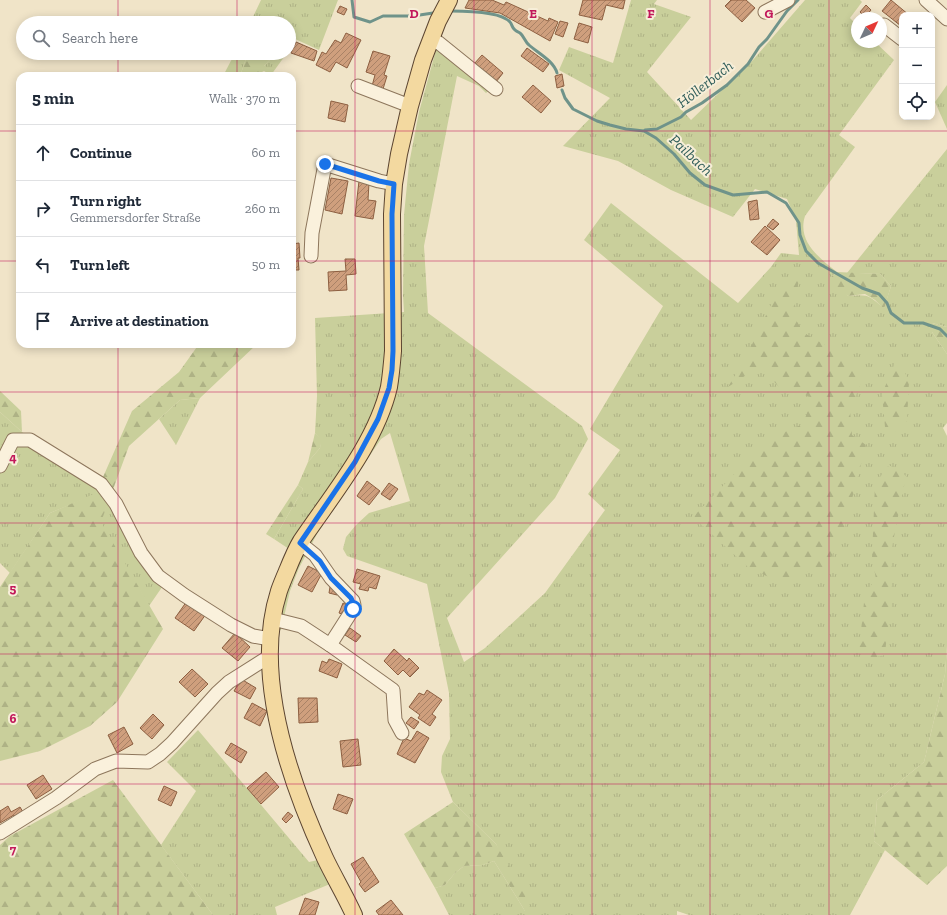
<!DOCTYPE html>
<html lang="en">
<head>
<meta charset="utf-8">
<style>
	body { margin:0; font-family:"Zilla Slab",serif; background:#f6f6f7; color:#1f2937 }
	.controls { position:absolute; right:12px; top:12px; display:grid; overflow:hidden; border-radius:8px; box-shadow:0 2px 10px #0003 }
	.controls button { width:36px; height:36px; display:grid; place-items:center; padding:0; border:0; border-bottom:1px solid #e0e1e3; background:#fff; color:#1f2937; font:20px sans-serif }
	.compass { position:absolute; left:851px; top:12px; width:36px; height:36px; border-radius:50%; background:#fff; box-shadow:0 2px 10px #0003; rotate:46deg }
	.stop { position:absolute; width:12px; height:12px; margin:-9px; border:3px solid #1a73e8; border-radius:50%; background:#fff }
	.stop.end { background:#1a73e8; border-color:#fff; box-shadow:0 1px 4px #0008 }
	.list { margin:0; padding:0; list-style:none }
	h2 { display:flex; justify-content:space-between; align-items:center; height:52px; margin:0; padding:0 16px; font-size:17px }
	h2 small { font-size:13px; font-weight:400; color:#747a83 }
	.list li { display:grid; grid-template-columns:26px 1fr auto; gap:12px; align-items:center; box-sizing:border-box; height:56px; padding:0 16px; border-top:1px solid #e0e1e3 }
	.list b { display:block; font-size:15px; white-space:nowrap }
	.list p { margin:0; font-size:13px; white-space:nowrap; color:#747a83 }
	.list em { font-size:13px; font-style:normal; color:#747a83 }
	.icon { flex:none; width:22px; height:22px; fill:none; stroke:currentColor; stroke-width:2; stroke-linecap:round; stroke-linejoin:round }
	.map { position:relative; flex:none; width:947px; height:915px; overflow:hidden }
	.search { position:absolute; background:#fff; box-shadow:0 2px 10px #0003; left:16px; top:16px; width:280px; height:44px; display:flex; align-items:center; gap:10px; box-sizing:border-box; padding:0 14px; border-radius:22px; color:#747a83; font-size:15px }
	.panel { position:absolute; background:#fff; box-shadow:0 2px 10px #0003; left:16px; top:72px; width:280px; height:276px; border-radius:12px }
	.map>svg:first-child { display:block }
	.grass { fill:url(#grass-tufts) }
	.forest { fill:url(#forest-firs) }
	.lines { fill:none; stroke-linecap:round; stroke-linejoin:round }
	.stream { stroke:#6f938a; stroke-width:3 }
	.building { fill:url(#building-hatch); stroke:#8d5f41 }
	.minor-casing { stroke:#8d765c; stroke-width:15 }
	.major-casing { stroke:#5b4430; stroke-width:18 }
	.minor { stroke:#faf1dc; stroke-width:13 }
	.major { stroke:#f3d9a0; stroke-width:16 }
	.route { stroke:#1a73e8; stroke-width:5 }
	.grid { fill:none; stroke:#c2185b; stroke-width:1; stroke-opacity:0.55 }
	.labels { text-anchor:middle; stroke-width:4; stroke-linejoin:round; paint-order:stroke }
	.water-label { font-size:15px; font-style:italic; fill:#2f5d5a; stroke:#f7eed8 }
	.grid-label { font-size:13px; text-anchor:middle; font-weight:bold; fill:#c2185b; stroke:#f7eed8; stroke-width:4; stroke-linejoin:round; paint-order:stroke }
</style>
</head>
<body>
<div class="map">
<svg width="947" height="915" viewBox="0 0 947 915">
	<defs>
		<pattern id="grass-tufts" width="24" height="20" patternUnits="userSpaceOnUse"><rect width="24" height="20" fill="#c9cf9b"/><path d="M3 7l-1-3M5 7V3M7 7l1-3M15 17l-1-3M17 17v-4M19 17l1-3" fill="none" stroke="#aeb285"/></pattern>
		<pattern id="forest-firs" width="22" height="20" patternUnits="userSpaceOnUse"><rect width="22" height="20" fill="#c9cf9b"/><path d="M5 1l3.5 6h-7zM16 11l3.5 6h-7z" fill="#aeb285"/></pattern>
		<pattern id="building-hatch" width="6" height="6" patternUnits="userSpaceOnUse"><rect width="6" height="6" fill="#cf9f7d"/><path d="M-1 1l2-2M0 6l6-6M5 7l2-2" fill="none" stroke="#a98266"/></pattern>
	</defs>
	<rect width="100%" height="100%" fill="#f0e4c8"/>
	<!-- grass -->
	<g class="grass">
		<path d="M261,0H338L319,50L293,38L289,48V23H250Z"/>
		<path d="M631,0H657L654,4L691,17L647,72L691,120L753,60L805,0H860L862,2L850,18L857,25V42H875L894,60L839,135L855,147L805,216C797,241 819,258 837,272L831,277L848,296C869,294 868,295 884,308L891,286L880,274L847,273L947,149V327L932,323V332L947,354V423L943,428L947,436V646L945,674L924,762L877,800L874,841L885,850L850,915H689L677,911V915H449L435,888L445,885L455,873L464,866L483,865L494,861L525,911L496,844L453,802L441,772L442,756L450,739L449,693L427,584L347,556L343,549L346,537L356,525L369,513L410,501L390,433L381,439L317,534L299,568L290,591L281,630L264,628V615L289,549L274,539L303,489L298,485L308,462L320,448L321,439L315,433L317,396L315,318L404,312L403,296L404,215L409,164L419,112L437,46L491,89L486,93L479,86L457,76L424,246L428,313L582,426L588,439L555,498L447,618L464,662L485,648L545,593L605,510L588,494L620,450L590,429L663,306L584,240L611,203L738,303L771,267L781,253L799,255L796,220L787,199L755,189L733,217L671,190L618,161L563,146L610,98L559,70L569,47L613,63Z"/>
		<path d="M235,53H248L240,76H223Z"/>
		<path d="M276,53H287L271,75L264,71V66Z"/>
		<path d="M947,85V129L935,102Z"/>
		<path d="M200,398L176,445L159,419L180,400Z"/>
		<path d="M0,412L22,432L101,481L96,494L50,513L10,573L0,563Z"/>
		<path d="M112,492L146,551L169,577L149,606L100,522Z"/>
		<path d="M198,730L309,862L318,860L330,884L275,907L277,915H213L161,845L196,791L167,762Z"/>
	</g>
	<!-- forest -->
	<g class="forest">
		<path d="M248,53H276L264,66V71L254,76H240Z"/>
		<path d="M837,272L880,274L891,286L884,309L875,300L865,294L848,296L833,286L831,277Z"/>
		<path d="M799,279L793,315L804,333L847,357L865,373L850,410L852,435L866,445L845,526L825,571H808L782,583L749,568L693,517L768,439L803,424L808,410L811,397L779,387L760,366L728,387L746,357L780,286Z"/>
		<path d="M932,323L947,327V354L932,332L927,327Z"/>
		<path d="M199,344H257L200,398L180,400L129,446L101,522L163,629L117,702L90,726L40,751L0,761V587L50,513L96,493L132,411L179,372Z"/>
		<path d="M897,358L909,381L907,421L892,434L885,427L882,394Z"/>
		<path d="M0,391L21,411L22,432L0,412Z"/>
		<path d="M315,433L322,439L320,448L308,462Z"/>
		<path d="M889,465L906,476L891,552L892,611L887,633L885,655L868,659L859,650L865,593L876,579L872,558L875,484Z"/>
		<path d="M298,485L303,489L274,539L266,534Z"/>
		<path d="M947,646V866L927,885L874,841L877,800L924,762L945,674Z"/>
		<path d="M113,780L213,915H0V845L10,836Z"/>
		<path d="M453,802L496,844L521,886L531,909L525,911L494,861L483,865L464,866L455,873L445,885L435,888L404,834Z"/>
	</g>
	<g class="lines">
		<!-- stream -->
		<g class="stream">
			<path d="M352,0L354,17L370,22L383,16H413L433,13"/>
			<path d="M451,11C465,11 500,11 510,22C512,24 512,28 515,30C516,31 518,32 520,33C524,36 525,42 529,45C538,53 554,61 557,73"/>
			<path d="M562,90L565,98L573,109L597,121L610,125L626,129L644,131L656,138L674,154L690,173L705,185L733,195L767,192L786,203L799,223L800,235L806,251L818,263L862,288L879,294L887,303L891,313L904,323H923L940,329L947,336"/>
			<path d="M645,130L657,129L681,117L686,112L702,103L727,85L748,64L759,47L767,39L787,11L798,0"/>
		</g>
	</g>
	<!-- building -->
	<g class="building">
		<path d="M469,0H492L504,5L506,2L548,21L549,18L558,22L550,41L500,13L465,8Z"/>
		<path d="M583,0H625L623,9L606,5L602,20L579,15Z"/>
		<path d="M731,0H746L755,8L742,22L725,6Z"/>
		<path d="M891,0L909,15H902V25L901,26L882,11Z"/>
		<path d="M866,5L871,10L865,17L860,12Z"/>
		<path d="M340,6L347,9L344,15L337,12Z"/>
		<path d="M560,21L568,23L563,37L555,34Z"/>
		<path d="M579,23L592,27L588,43L574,39Z"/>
		<path d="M346,33L361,40L347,68L336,62L330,72L316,65L322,52L326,54L335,40L341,43Z"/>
		<path d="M296,42L317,51L314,61L291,53Z"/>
		<path d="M527,48L549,64L543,72L521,56Z"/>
		<path d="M373,51L390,56L384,75L387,76L383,89L372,86L375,75L366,72Z"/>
		<path d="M482,55L503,73L496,82L474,64Z"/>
		<path d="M562,74L564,86L557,88L555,76Z"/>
		<path d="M533,85L551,101L541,113L522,97Z"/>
		<path d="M331,101L348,105L345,122L328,118Z"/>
		<path d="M331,178L348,181L342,214L325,210Z"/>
		<path d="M359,181L369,183L368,200L376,201L373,219L355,216Z"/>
		<path d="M757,200L759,219L750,220L748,202Z"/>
		<path d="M773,219L779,224L773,230L767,226Z"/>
		<path d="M765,226L780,240L767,255L751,242Z"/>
		<path d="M299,243L300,258H298L299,270H292V244Z"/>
		<path d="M345,259H355L356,274L346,275L347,290L329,291L328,272L346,271Z"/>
		<path d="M367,481L380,491L369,505L357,496Z"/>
		<path d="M389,483L398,489L390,500L381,494Z"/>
		<path d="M308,566L322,573L312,592L298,585Z"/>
		<path d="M357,569L380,576L376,589L369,587L368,591L359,589L361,584L353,582Z"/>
		<path d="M330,587L339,589L337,595L329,593Z"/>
		<path d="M187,601L206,614L194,631L175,618Z"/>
		<path d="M343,603L349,606L345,615L339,613Z"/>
		<path d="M350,628L361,636L356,642L345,635Z"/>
		<path d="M235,633L250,647L238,661L222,648Z"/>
		<path d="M394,649L407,661L409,658L419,668L410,677L403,670L398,675L384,661Z"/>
		<path d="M329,659L342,664L337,678L319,671L322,661L327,663Z"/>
		<path d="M192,669L208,684L195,697L179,682Z"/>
		<path d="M241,679L256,688L250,699L234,691Z"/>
		<path d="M427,690L442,700L432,714L436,717L430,726L418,718L420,715L409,707L419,693L424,695Z"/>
		<path d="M298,698H317L318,722L299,723Z"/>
		<path d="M252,703L267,711L260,726L244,718Z"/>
		<path d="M153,714L164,725L152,739L140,728Z"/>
		<path d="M411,717L419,722L414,729L406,723Z"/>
		<path d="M124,727L133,744L117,753L108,735Z"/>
		<path d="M417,731L429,738L415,763L397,754L404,738L411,741Z"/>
		<path d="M358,739L361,765L343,767L340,741Z"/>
		<path d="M231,743L247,752L241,763L225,753Z"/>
		<path d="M266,772L279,787L261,804L247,788Z"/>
		<path d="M43,775L52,789L36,799L27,785Z"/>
		<path d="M164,786L177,792L171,806L158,800Z"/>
		<path d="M338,794L353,799L347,814L333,809Z"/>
		<path d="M8,806L11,812L20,807L23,812L15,817L14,815L0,823V811Z"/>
		<path d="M288,812L293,816L286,823L282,819Z"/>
		<path d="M363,857L379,882L365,892L359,884L361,882L351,864Z"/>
		<path d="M305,898L319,902L315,915H299Z"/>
		<path d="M391,900L403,915H379L376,911Z"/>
	</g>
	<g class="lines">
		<defs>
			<g id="minor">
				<path d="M926,0L947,19"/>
				<path d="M765,12L788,0"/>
				<path d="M884,25L902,39"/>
				<path d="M431,39L439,43L496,89"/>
				<path d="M358,86L410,106"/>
				<path d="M311,256L312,233L325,164L379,181L394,184"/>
				<path d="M0,466L13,440H30L101,484L116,504L141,553L158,576L184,595L231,625L253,636L270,639"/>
				<path d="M300,543L315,555L331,578L353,601L354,605L353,609L330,645"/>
				<path d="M273,619L301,626L330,645L393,690L395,720L402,733"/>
				<path d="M0,833L56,798L95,769L116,761L148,762L160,754L172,743L217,693L229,682L270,656"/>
			</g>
			<path id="major" d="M354,915C345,895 334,877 325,858C290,782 252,675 279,591C281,585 284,578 287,571C291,561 295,551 301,541C332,495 376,443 389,387C391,375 392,363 393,351L392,214L394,184L399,154L410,106L423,60L438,21L449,0"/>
		</defs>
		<!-- minor casing -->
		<use href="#minor" class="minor-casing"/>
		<!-- major casing -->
		<use href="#major" class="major-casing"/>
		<!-- minor -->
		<use href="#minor" class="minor"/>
		<!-- major -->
		<use href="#major" class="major"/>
	</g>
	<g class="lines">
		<!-- route -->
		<path class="route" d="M325,164L379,181L394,184L392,214L393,351L392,370L389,388L378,419L355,462L300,543L320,561L331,578L351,598L354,605L353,609"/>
	</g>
	<!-- grid -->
	<path class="grid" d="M118,0V23M237,0V23M355,0V915M474,0V915M592,0V915M710,0V915M829,0V915M118,53V76M237,53V76M0,131H20M292,131H947M0,261H20M292,261H947M118,344V915M237,344V915M0,392H947M0,523H947M0,654H947M0,784H947"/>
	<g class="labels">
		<!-- water labels -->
		<g class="water-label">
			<text transform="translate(705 84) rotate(-38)" y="5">Höllerbach</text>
			<text transform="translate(691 155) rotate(43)" y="5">Pailbach</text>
		</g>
	</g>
	<g class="grid-label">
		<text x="414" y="18">D</text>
		<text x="533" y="18">E</text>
		<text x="651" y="18">F</text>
		<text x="769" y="18">G</text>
		<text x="13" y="462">4</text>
		<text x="13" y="593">5</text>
		<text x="13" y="723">6</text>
		<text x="13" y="854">7</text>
	</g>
</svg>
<div class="controls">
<button>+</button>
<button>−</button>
<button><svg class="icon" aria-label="locate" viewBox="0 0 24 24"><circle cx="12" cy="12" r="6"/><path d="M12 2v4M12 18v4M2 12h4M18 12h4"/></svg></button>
</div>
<svg class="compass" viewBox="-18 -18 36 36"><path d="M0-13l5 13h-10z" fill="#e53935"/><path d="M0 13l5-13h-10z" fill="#747a83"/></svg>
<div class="stop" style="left:353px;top:609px"></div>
<div class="stop end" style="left:325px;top:164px"></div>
<div class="search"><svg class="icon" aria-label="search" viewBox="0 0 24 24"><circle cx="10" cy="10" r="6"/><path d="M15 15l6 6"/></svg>Search here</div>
<section class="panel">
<h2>5 min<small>Walk · 370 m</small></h2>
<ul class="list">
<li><svg class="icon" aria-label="ahead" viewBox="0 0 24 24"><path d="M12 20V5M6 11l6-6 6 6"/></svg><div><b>Continue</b></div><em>60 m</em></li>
<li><svg class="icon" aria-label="right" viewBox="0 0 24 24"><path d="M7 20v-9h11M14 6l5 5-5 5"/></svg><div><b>Turn right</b><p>Gemmersdorfer Straße</p></div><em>260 m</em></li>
<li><svg class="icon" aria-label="left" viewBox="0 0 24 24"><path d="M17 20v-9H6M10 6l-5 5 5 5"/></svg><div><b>Turn left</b></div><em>50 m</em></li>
<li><svg class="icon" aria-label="arrive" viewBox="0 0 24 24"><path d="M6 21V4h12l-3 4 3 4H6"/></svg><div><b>Arrive at destination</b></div></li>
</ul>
</section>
</div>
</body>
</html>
